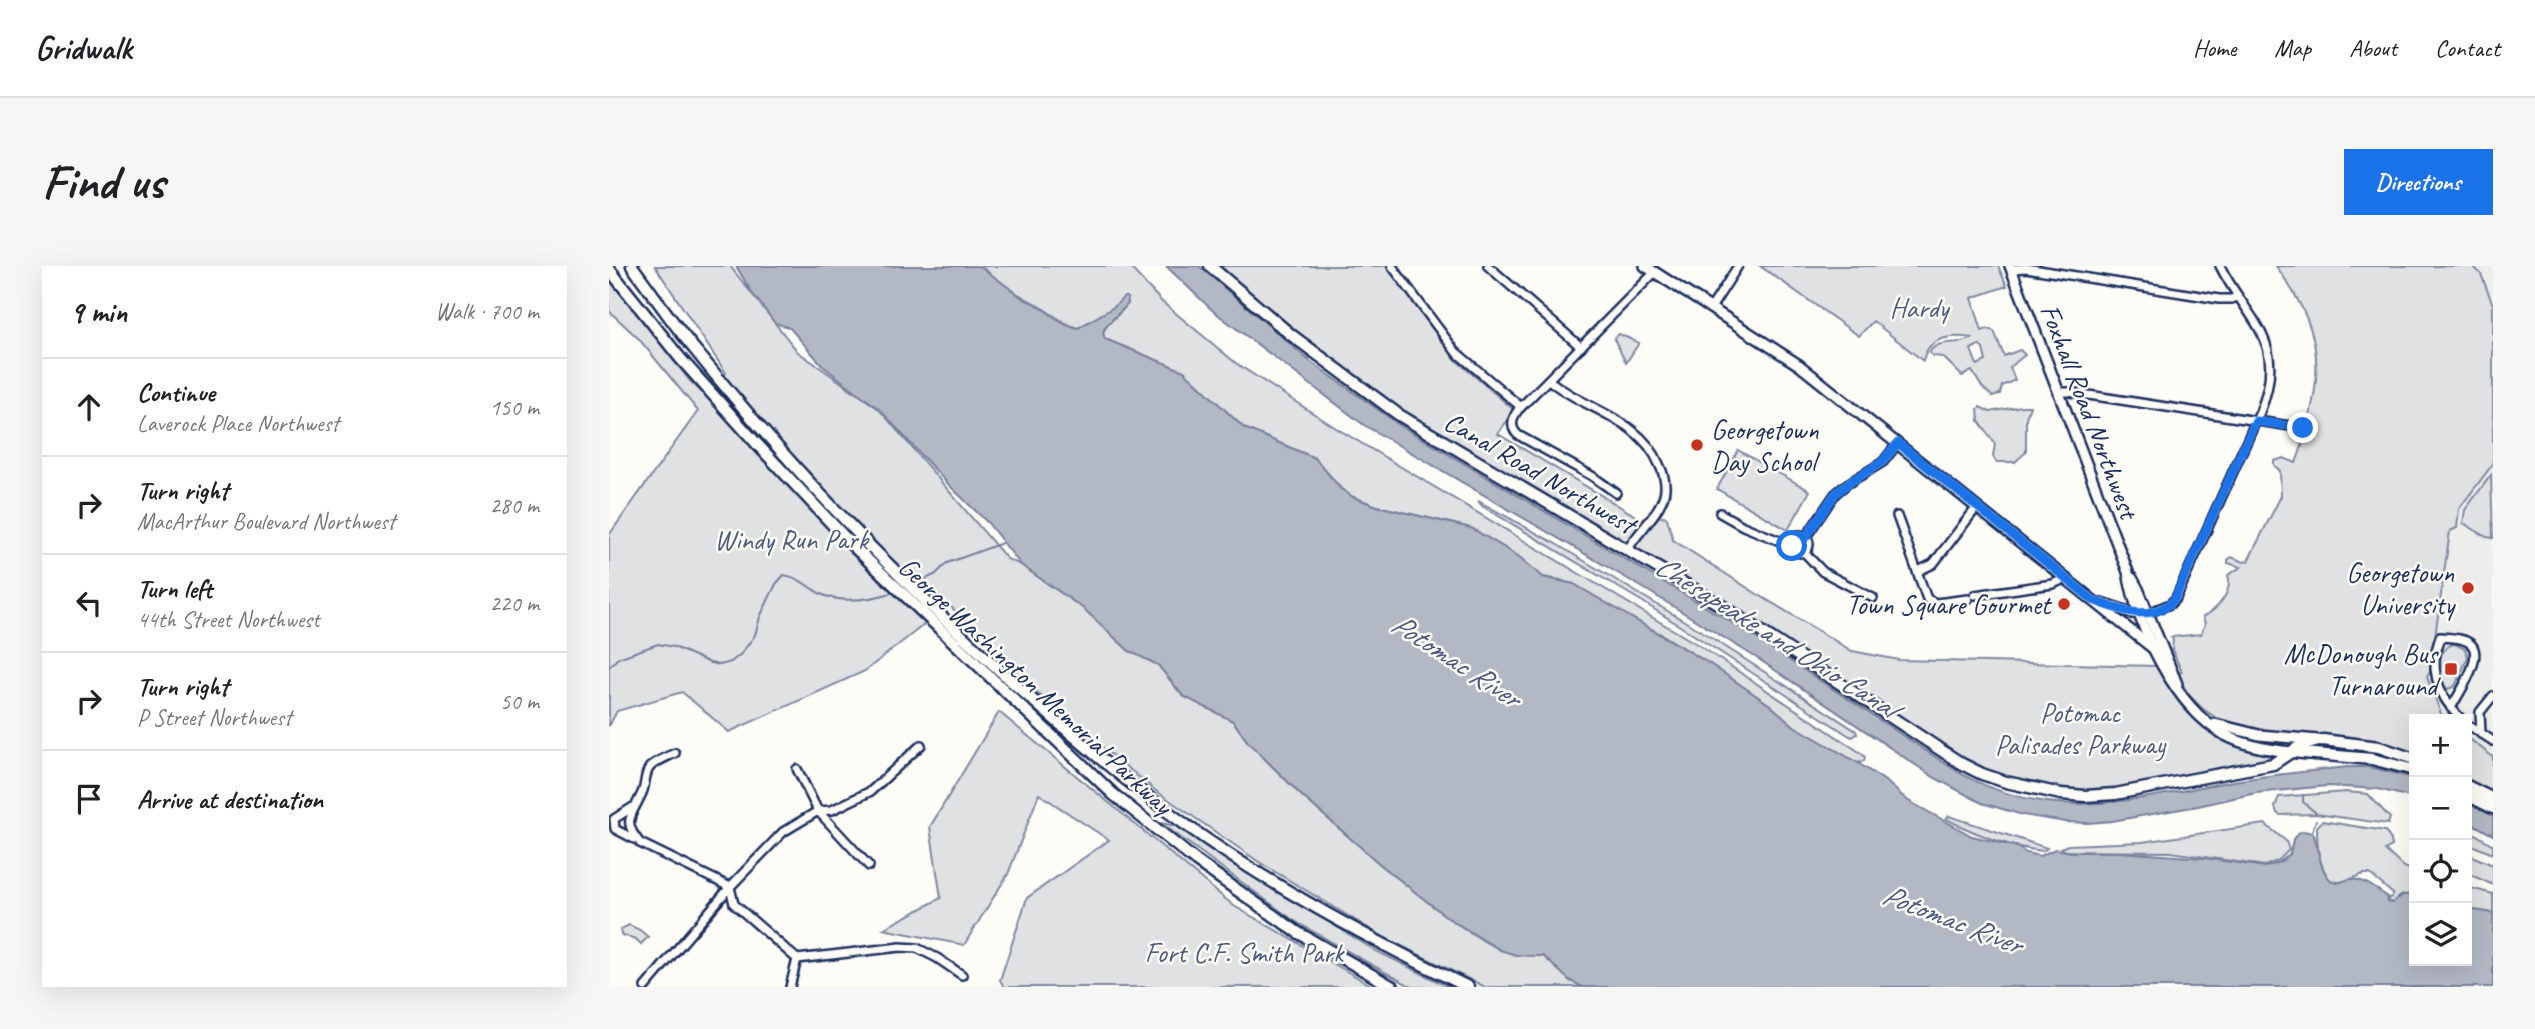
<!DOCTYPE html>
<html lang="en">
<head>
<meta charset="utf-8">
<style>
	body { margin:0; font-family:Caveat,sans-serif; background:#f6f6f6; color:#202124 }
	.controls { position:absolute; right:21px; bottom:21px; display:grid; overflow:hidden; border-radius:0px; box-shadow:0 7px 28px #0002 }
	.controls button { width:63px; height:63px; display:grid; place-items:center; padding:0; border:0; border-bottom:2px solid #e0e0e0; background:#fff; color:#202124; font:35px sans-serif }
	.stop { position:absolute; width:21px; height:21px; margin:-16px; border:5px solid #1a73e8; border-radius:50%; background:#fff }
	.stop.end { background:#1a73e8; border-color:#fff; box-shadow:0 2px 7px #0008 }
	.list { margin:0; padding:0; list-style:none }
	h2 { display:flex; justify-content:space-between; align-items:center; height:91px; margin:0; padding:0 28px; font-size:30px }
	h2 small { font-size:23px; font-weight:400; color:#757577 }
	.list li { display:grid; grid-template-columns:46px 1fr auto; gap:21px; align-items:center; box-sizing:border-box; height:98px; padding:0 28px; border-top:2px solid #e0e0e0 }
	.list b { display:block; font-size:26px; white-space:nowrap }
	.list p { margin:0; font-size:23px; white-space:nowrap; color:#757577 }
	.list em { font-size:23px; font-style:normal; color:#757577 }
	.icon { flex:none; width:38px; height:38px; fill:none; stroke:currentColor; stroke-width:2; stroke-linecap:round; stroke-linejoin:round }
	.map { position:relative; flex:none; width:1884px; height:721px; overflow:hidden; border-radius:0px }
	header { display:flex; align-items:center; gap:42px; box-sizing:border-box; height:98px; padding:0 35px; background:#fff; border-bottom:2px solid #e0e0e0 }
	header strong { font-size:33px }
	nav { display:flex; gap:38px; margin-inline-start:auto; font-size:24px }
	.intro { display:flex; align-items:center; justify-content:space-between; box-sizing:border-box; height:168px; padding:0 42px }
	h1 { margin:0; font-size:49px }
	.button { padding:18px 32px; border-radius:0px; background:#1a73e8; color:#fff; font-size:24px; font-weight:700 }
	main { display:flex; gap:42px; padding:0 42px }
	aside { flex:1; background:#fff; border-radius:0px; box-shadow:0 7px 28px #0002 }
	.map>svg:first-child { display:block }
	.built { fill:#edeeec }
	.green { fill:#e0e1e3; stroke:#7e88a0; stroke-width:2; fill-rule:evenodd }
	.water { fill:#b3b8c5; stroke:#76819c; stroke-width:2 }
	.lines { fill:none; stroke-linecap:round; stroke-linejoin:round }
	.stream { stroke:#76819c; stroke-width:2 }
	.minor-casing { stroke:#1b2f5e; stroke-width:12 }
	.major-casing { stroke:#1b2f5e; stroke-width:14 }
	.highway-casing { stroke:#1b2f5e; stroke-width:15 }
	.minor { stroke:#fdfcf7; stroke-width:7 }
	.major { stroke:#fdfcf7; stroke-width:9 }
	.highway { stroke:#fdfcf7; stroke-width:10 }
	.route { stroke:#1a73e8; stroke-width:9 }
	.poi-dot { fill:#c8321e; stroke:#fdfcf7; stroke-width:2.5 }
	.labels { text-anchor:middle; stroke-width:5; stroke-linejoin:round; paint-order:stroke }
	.park-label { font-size:28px; fill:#4c5c7f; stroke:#fdfcf7 }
	.street-label { font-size:28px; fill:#1b2f5e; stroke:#fdfcf7 }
	.poi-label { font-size:28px; fill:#1b2f5e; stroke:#fdfcf7; text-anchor:end }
	.water-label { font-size:30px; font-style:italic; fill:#49587d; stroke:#fdfcf7 }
</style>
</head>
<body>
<header>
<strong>Gridwalk</strong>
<nav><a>Home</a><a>Map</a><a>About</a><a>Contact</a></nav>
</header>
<div class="intro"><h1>Find us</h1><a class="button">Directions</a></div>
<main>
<aside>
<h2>9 min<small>Walk · 700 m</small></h2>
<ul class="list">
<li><svg class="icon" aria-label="ahead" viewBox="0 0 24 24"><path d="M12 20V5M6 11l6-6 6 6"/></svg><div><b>Continue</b><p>Laverock Place Northwest</p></div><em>150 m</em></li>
<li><svg class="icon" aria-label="right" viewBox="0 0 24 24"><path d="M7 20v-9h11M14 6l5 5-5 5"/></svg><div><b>Turn right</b><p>MacArthur Boulevard Northwest</p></div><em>280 m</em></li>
<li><svg class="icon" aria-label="left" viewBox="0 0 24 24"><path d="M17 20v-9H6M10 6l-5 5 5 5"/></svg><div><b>Turn left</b><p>44th Street Northwest</p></div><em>220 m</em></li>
<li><svg class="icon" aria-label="right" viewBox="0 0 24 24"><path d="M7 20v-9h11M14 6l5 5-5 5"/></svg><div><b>Turn right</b><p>P Street Northwest</p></div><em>50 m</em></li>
<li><svg class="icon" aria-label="arrive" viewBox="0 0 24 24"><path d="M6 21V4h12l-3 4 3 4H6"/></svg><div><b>Arrive at destination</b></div></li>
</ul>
</aside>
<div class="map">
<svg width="1884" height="721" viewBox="0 0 1884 721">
	<rect width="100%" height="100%" fill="#fdfcf7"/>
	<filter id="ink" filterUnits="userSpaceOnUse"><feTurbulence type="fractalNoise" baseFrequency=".0143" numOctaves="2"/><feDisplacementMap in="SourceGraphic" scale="14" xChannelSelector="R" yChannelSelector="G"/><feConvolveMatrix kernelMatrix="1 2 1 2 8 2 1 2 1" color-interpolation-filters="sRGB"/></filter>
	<g filter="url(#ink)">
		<!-- built -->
		<g class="built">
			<path d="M1864,0H1884V39L1872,8Z"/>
			<path d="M1884,194V513L1858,497V453H1805L1778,396L1821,406L1844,251L1883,199Z"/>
		</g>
		<!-- green -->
		<g class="green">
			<path d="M46,0H121L189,86L270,143L398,293L412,299L475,343L520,385L549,399L574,430L624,455L639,476L693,530L772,599L839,652L878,677L907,689L934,690L941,694L961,715L974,721H876L776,672L650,596L547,525L440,438L340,339L256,405L120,466L73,426L8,445L0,460V269L89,145L30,73L0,45V12L81,115L99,132L117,107Z"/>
			<path d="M371,0H520L552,35L628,98L727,162L1091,380L1252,487L1256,491L1255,495L1249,497L1185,460L1161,439L1101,398L1054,369L952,314L934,311L909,290L862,262L768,240L744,231L732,223L706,192L635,162L575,105L496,73L494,67C499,53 516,48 519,33L469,62C453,58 444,48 430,40C410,28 388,18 371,0Z"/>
			<path d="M608,0H778L848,95L905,144L889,168L1042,259L1048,251L1055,250L1058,252L1064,274L1145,326L1243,385L1290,394L1548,400C1567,438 1587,462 1627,479C1639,484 1652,487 1664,491L1659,496L1555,513L1507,525L1479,527L1444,523L1371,504L1124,341L809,157L736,105Z"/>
			<path d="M1151,0H1389L1398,20L1363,32L1373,65L1378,63L1385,65L1395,90L1411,84L1416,89L1401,101L1406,114L1393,120L1391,128L1384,131L1373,121L1363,105L1353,110L1334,91L1325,90L1320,87C1329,71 1351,81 1363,72C1343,69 1319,70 1314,95L1264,55L1250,70ZM1370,79L1374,83L1377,95L1368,99L1362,83Z"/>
			<path d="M1667,0H1864L1872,8L1884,39V194L1883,199L1850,243L1848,262L1841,265L1821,406L1818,411L1834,453H1805V491L1655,468L1615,458L1593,442L1580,429L1567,407L1573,406L1563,384L1564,374L1562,371L1592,368L1596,358L1594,351C1608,344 1624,326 1619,309L1632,301L1619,297V294L1622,291L1635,296L1639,295L1672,230L1671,205L1665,199V195L1675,192L1687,197L1693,180L1691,173L1695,171C1717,98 1711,61 1667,0Z"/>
			<path d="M1010,68L1030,77L1017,97L1005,73Z"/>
			<path d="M1412,140H1421L1417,152V186L1406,196H1387L1384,190L1386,178L1370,155L1369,143L1371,141L1381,146Z"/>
			<path d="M1129,184L1201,225L1179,264L1108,223Z"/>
			<path d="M1882,209L1884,272L1878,271L1854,257L1856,244Z"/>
			<path d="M869,235L942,275L1092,365L1247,465L1248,468L1243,471L1239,469L1034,336L873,240Z"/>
			<path d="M1846,378L1856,383L1859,391L1846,420L1839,423L1833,418C1830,403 1827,381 1846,378Z"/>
			<path d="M390,446L625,640L765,721H395L391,714L418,632L500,574L430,528L399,608L355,679L274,663L332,632L321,561Z"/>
			<path d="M1858,471L1884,491V531L1858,518Z"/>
			<path d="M1737,526L1759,528L1781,552L1779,558L1707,548L1671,549L1668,547L1666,541L1670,531Z"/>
			<path d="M1340,550L1438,582L1434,585C1401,582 1367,568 1337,553Z"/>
			<path d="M1713,555L1776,565L1782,574L1783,580L1776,584L1793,600L1805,605V629C1796,627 1790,629 1785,637L1779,636V632H1782L1784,628L1761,608H1754L1733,617L1721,614C1709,599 1708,579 1708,561Z"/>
			<path d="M552,557L567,560L765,684L840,721H803L754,694L684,654Z"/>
			<path d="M1656,558L1677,575L1680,584L1670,594L1656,600L1562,586L1457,585L1452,582L1459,579L1533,576Z"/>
			<path d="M1858,563L1884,579V588L1858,577Z"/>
			<path d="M1858,588L1884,599V619L1858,607Z"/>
			<path d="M1858,621L1884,628V647L1858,643Z"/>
			<path d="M20,659L31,664L39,671L32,678L27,673L13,669L12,663Z"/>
		</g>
		<!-- water -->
		<g class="water">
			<path d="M127,0H371L415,33L427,38L457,59L469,62L505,41L515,31H518L519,38L496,61L494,67L496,73L575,105L635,162L706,192L732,223L744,231L768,240L862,262L909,290L934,311L965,318L1101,398L1161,439L1185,460L1249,497L1279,517L1298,534L1363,570L1408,581L1417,587L1431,590L1446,583L1462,586H1511L1595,592L1656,601L1671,596L1681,588L1684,573L1689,567L1695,565L1704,567C1710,581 1709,598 1718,610C1728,624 1734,612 1743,613C1757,614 1768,624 1779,631L1778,636L1783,637L1794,629H1805V695H1858V643L1884,647V721H974L961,715L934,690L907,689L891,684L839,652L772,599L693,530L639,476L624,455L574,430L549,399L520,385L475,343L412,299L379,257L339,218L270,143L215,101L181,62L166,57L143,27Z"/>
			<path d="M557,0H590L701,95L792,160L1132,362L1349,506C1442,558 1516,535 1613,517C1655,510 1697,505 1740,501H1760L1805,512V532L1769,523L1718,520L1647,527L1589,540L1503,555L1479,557L1457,556L1414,549L1373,537L1326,512L1151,394L1036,323L755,159L603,44Z"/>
			<path d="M1858,536L1884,550V569L1858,555Z"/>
		</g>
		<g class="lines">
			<!-- stream -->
			<g class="stream">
				<path d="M305,319L327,308L338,297L393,277"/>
				<path d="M0,401L9,392L49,378L65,381L101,397L111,399L122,396L132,388L146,369L151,351L167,318L175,309C189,311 198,320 210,327C232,339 263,333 286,326"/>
				<path d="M1694,529V536L1707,547"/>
				<path d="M1703,566L1707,554"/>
			</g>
			<defs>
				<g id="minor">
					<path d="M783,0L847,86L912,141"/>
					<path d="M879,0L972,81"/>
					<path d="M1402,3L1417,2L1610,33H1623L1629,30"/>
					<path d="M1102,42L1129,0"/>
					<path d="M940,114C975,144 1031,152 1050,198C1055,208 1058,218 1055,229C1049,249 1029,266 1019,283"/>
					<path d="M1450,126H1460L1694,162"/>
					<path d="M1007,227L983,210L909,169C901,162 903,152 909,144L1046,6"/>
					<path d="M1111,247L1134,260L1183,280"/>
					<path d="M1288,250L1318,333L1327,337L1359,333"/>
					<circle cx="1191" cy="278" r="9"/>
					<path d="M1197,271L1226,228L1238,218L1274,196L1289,177"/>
					<path d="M1195,286L1214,306L1264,332"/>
					<path d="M1309,305L1324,298L1368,241"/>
					<path d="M1366,329L1444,318L1457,312"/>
					<path d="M1539,347L1561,338L1567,332L1651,146C1680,74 1639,56 1611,0"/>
					<path d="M1842,442C1849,428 1879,387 1859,376C1851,371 1840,372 1831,371C1819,403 1829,430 1852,453"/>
					<path d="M1858,458L1884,475"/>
					<path d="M1872,468L1871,446L1884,430"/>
					<path d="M66,487C58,491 47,495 41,501C35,508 37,519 33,527C23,550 12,554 31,577L121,621L125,638L188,693L291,681L308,682L328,692L353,709"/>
					<path d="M188,503L209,545L260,600"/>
					<path d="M24,541L5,553L6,563L25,573"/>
					<path d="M36,721L121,621L174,566L209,545L223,544L262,525L312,479"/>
					<path d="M181,721L188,693"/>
				</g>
				<g id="major">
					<path d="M1036,0L1190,99L1546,384"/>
					<path d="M1401,0L1519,306C1529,361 1565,441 1616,469C1637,480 1660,484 1683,486"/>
					<path d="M1523,312L1529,323L1568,418"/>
					<path d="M1492,337L1523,347L1536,348"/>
					<path d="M1606,458L1650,469L1709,474"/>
				</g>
				<g id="highway">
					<path d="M23,0C44,28 64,58 87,85C182,203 288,312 400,413C457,464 515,515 577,559C665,622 762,674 859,721"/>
					<path d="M601,0L681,68L790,149L1118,343L1353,498L1373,508L1397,516L1452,528L1476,530L1506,528L1664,498L1691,480L1714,474L1770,481L1805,493"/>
					<path d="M0,3L71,92L148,178L240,276L504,528L587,595L688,666L784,721"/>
					<path d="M1683,486L1763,493L1805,504"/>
					<path d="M1858,520L1884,533"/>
					<path d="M1858,529L1884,542"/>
				</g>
			</defs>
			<!-- minor casing -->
			<use href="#minor" class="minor-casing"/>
			<!-- major casing -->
			<use href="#major" class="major-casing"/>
			<!-- highway casing -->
			<use href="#highway" class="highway-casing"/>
			<!-- minor -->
			<use href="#minor" class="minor"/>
			<!-- major -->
			<use href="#major" class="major"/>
			<!-- highway -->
			<use href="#highway" class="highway"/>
		</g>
	</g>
	<g class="lines" filter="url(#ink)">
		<!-- route -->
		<path class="route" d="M1183,280L1185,271L1190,269L1197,271L1226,228L1238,218L1273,196L1289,177L1484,334C1510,344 1542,357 1565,334L1647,155L1694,162"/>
	</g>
	<!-- markers -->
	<g class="poi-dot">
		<circle cx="1088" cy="179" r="7"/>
		<circle cx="1859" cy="322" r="7"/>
		<circle cx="1455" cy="338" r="7"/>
		<rect x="1835" y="396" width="14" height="14" rx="3.5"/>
	</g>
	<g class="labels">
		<!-- park labels -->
		<g class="park-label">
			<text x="1310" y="51">Hardy</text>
			<text x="182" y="283">Windy Run Park</text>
			<text x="1471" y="456">Potomac<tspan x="1471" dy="32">Palisades Parkway</tspan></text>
			<text x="635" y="696">Fort C.F. Smith Park</text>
		</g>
		<!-- street labels -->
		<g class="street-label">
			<text transform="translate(1481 145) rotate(69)" y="10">Foxhall Road Northwest</text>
			<text transform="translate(931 206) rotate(30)" y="10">Canal Road Northwest</text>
			<text transform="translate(427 419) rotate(43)" y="10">George Washington Memorial Parkway</text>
		</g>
		<!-- poi labels -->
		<g class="poi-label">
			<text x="1102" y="173" text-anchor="start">Georgetown<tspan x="1102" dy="32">Day School</tspan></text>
			<text x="1845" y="316">Georgetown<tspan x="1845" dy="32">University</tspan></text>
			<text x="1441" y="348">Town Square Gourmet</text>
			<text x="1828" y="397">McDonough Bus<tspan x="1828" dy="32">Turnaround</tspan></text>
		</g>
		<!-- water labels -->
		<g class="water-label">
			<text transform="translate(1167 370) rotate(32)" y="10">Chesapeake and Ohio Canal</text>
			<text transform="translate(847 394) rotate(33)" y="10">Potomac River</text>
			<text transform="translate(1343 653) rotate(21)" y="10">Potomac River</text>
		</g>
	</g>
</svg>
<div class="controls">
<button>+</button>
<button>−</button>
<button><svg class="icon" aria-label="locate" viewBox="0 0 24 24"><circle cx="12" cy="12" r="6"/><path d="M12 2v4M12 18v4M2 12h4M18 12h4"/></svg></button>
<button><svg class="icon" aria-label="layers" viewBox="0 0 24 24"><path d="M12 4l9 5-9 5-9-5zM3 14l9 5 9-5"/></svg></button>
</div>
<div class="stop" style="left:1183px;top:280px"></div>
<div class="stop end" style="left:1694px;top:162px"></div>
</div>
</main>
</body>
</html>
